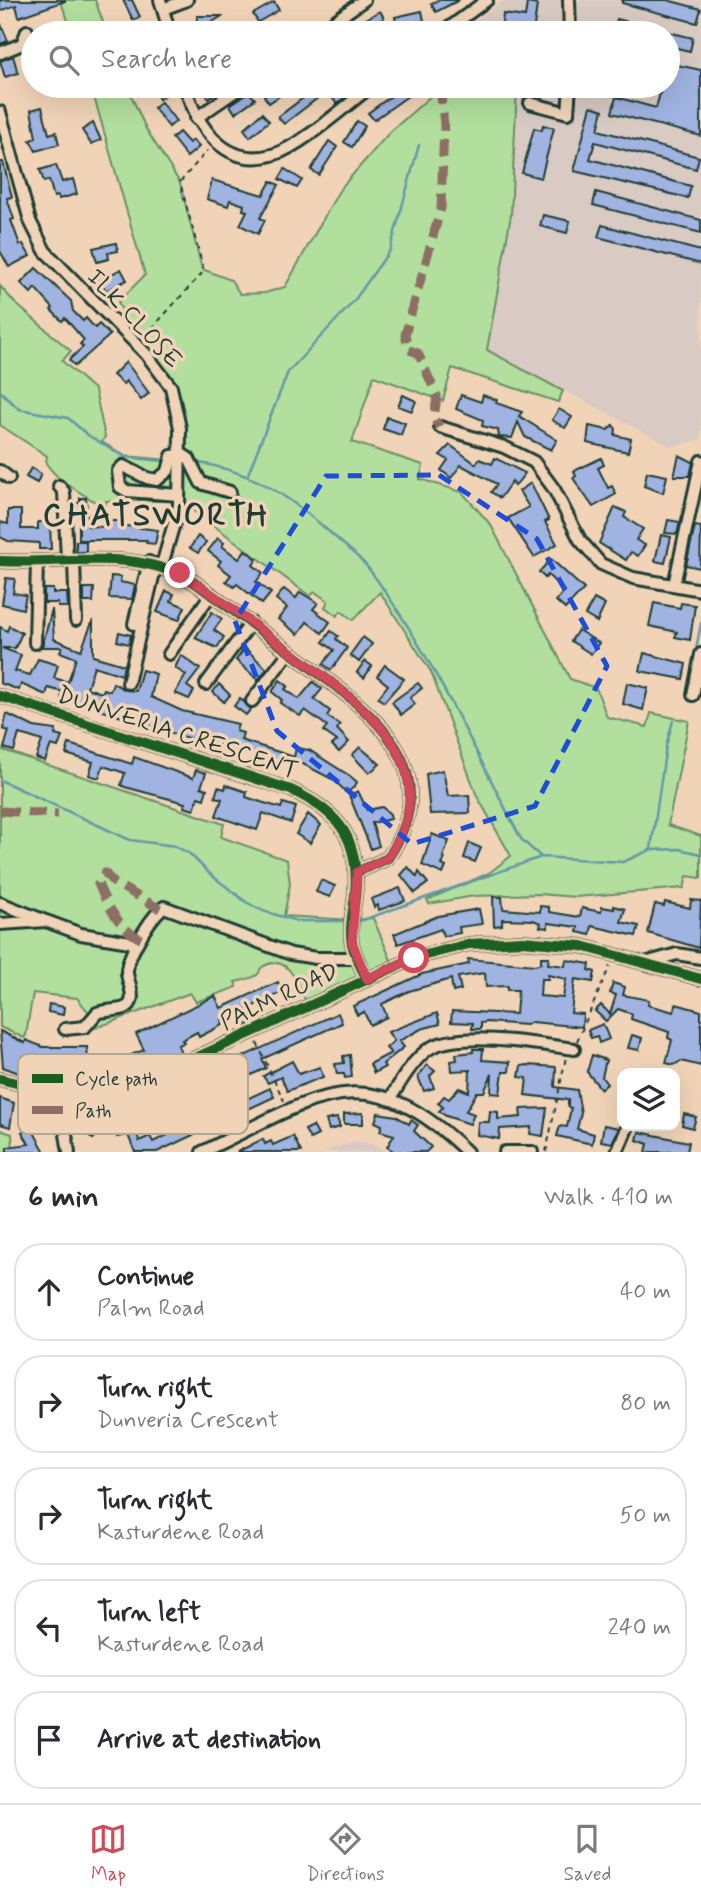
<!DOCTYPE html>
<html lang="en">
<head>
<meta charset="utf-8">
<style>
	body { margin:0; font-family:Mynerve,sans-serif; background:#f2f2f3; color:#2b2b33 }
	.controls { position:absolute; right:21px; bottom:21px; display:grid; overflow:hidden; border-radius:14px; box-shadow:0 7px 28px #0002 }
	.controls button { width:63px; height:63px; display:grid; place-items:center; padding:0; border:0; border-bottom:2px solid #e1e1e2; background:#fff; color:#2b2b33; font:35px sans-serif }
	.stop { position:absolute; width:21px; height:21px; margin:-16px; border:5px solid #d1495b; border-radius:50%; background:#fff }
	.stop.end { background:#d1495b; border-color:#fff; box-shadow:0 2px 7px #0008 }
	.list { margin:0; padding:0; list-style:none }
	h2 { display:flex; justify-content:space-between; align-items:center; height:91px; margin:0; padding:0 28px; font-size:30px }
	h2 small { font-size:23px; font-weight:400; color:#7c7c81 }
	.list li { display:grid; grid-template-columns:46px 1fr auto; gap:21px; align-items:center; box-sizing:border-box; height:98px; margin:0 14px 14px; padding:0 14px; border:2px solid #e1e1e2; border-radius:28px }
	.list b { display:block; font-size:26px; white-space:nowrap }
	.list p { margin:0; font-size:23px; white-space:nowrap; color:#7c7c81 }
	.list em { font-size:23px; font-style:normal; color:#7c7c81 }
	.icon { flex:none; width:38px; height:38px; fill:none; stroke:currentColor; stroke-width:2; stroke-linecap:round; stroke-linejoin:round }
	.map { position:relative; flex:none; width:701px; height:1152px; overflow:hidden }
	.search { position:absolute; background:#fff; box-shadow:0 7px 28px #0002; left:21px; right:21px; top:21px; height:77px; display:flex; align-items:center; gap:18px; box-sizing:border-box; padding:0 24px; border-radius:38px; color:#7c7c81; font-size:26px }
	.sheet { height:651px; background:#fff }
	nav { display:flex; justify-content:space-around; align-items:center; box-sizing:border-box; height:98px; border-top:2px solid #e1e1e2; background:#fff; font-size:19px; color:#7c7c81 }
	nav a { display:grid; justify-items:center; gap:4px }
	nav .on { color:#d1495b }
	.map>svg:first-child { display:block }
	.built { fill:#d9cac4 }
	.green { fill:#b2df9d; stroke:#688e68; stroke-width:2 }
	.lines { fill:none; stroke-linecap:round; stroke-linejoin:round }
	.stream { stroke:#6399a7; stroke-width:2.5 }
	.building { fill:#a0b3e1; stroke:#1f3d34; stroke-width:2; fill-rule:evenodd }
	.minor-casing { stroke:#1f3d34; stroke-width:16 }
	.path { stroke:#1f3d34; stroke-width:2; stroke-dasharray:5 5; stroke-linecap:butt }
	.minor { stroke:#f1d4b8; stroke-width:10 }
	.quiet { stroke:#8d6e63; stroke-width:9; stroke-dasharray:18 9; stroke-linecap:butt }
	.cycleway-casing { stroke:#f1d4b8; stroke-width:15 }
	.cycleway { stroke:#1b5e20; stroke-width:10 }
	.route { stroke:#d1495b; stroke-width:9 }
	.marked { fill:none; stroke:#1d4ed8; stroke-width:5; stroke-dasharray:14 9; stroke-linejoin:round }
	.labels { text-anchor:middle; stroke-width:7; stroke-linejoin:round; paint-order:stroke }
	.street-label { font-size:24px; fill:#1f3d34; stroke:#f1d4b8 }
	.district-label { font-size:32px; font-weight:bold; letter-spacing:2px; fill:#1f3d34; stroke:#f1d4b8 }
	.key { fill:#f1d4b8; stroke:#b2a790; stroke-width:2 }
	.key-label { font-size:19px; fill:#1f3d34 }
</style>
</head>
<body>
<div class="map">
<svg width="701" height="1152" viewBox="0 0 701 1152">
	<rect width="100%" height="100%" fill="#f1d4b8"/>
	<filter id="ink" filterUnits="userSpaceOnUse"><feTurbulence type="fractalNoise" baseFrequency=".0143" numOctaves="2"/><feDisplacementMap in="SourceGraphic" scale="14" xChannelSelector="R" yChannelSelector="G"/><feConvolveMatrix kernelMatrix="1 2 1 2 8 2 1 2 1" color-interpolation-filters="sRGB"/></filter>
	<g filter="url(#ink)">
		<!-- built -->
		<g class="built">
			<path d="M504,0H701V439L672,447L487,350L511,215L517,86H668V33H483L475,21Z"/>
			<path d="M356,1141L375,1145L387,1152H322Z"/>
		</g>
		<!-- green -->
		<g class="green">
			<path d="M60,0H95L107,33H73Z"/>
			<path d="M91,86H127L146,129L180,183L202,269L231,280L240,294L265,293L285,287L340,189L389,133L442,86L472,90L473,86H517L511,215L487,350L563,391L558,402L452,368L443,401L374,376L352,442L423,465L420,479L462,492L491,525L570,679L596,688L607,717L647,727L651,713L689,721L668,825L701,836V878L687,876L684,888L576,897L539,894L474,896L429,904L427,900L489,873L511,856L477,796L431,672L380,592L353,620L341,611L337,616L325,607L328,601L315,592L310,596L180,501H106L105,509C85,493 60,485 46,463L47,456L0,425V286L15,303L71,351L62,361L95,390L105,437L102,442L125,456L180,461L178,408L137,343L118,302L145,275Z"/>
			<path d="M0,749L224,824L221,837L287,860L290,884L284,916L353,920L373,918L394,967L308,1006C299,988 290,952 264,966C257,970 263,969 257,975C252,979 242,980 235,982L237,987L196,1002L190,993L82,1033L79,1024L87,1018L89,1013L77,998L33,993L26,1035L24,1038L0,1027Z"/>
			<path d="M0,1130L12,1134L13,1152H0Z"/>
		</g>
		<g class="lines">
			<!-- stream -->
			<g class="stream">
				<path d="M0,391L19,409L68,418L89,436L125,457L163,461"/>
				<path d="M195,462C256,472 289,496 334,536C345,546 360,557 369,569C430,651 474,749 521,839L541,857L623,862L650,850L679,849L701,854"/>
				<path d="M248,474L288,372L354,301L390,250L419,145"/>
				<path d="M695,655L701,623"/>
				<path d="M0,780L130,840L175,846L190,854L210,874L246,902L263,911L297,921H344"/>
				<path d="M651,849L666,746L673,721"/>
				<path d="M360,921L541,857"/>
			</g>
		</g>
		<!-- building -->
		<g class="building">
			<path d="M0,0H65V1L19,17L16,5L0,11Z"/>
			<path d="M123,0H132L140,17L133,20Z"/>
			<path d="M439,0H459L436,12L431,4Z"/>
			<path d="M622,0H667L701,9L697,23L622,3Z"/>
			<path d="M274,2L279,10L258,22L253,14Z"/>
			<path d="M527,3L537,5L533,33H501L503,14L525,17Z"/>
			<path d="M380,11L384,18L363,30L359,23Z"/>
			<path d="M422,11L424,21L397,27L395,17Z"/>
			<path d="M197,16H222L206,26H197Z"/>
			<path d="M617,19L663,31V33L614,32Z"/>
			<path d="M0,22L8,41L0,44Z"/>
			<path d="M668,32L693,38L690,51L668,46Z"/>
			<path d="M13,56L18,73L5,77L0,61Z"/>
			<path d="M668,63L701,70V136L612,113L616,97L656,108L662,86H668Z"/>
			<path d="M152,86H163L167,94L159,99Z"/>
			<path d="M204,86H229L208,98Z"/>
			<path d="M278,86H294L269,103L264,96Z"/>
			<path d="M319,86H333L343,99L337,104L327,91L284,124L278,117Z"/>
			<path d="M405,86H422L374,120L368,113Z"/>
			<path d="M249,92L255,99L235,113L230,105Z"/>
			<path d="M161,102L176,121L169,127L154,108Z"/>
			<path d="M591,106L603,110L598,130L699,157L696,169L595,142L590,159L691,186L688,198L574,171Z"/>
			<path d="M42,107L49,134L56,132L59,144L36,151L30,140L36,138L31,110Z"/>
			<path d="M262,113L269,121L250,137L244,129Z"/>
			<path d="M357,121L365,126L352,147L344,142Z"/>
			<path d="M93,123L101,140L91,144L82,130Z"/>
			<path d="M543,125L554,128L541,178L522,173L534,128L542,130Z"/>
			<path d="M179,132L189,143L193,140L199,147L187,157L172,138Z"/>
			<path d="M329,141L337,147L319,175L311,170Z"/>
			<path d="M0,162H3L12,197L7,198L14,219L11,220L20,245L23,244L30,256L9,267L0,251Z"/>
			<path d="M56,165L62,182L73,179L77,194L59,199L58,196L54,197L49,180L44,182L40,170Z"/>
			<path d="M285,169L302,180L297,188L279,179Z"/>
			<path d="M212,180L263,195L271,181L279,185L260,218L265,220L258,234L240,225L247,211L243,210L244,205L230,200L228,206L207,199Z"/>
			<path d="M596,192L701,220V233L593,205Z"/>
			<path d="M543,215L570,221L567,233L540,226Z"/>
			<path d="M602,225L701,251V264L598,237Z"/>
			<path d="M116,243L118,251L108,253L109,259L97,262L93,248Z"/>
			<path d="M36,268L71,301L73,311L83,321L86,318L95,328L99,324L110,335L75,366L69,360L83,347L80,344L84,340L65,318L62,321L51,310L53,308L35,288L31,293L21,283Z"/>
			<path d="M121,269L127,280L106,291L100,280Z"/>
			<path d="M126,362L149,393L141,400L126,381L123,384L113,375Z"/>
			<path d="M403,395L416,401L412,411L398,406Z"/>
			<path d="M461,395L481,402L483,395L497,400L496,403L522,412L519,416L557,440L551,450L525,437L518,422L512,438L499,437L498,430L482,426L483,420L456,409Z"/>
			<path d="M559,409L572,417L565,428L552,420Z"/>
			<path d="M387,417L405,423L401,435L383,429Z"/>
			<path d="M613,425L616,429L615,435L631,439L628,452L587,443L589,426L608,430Z"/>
			<path d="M450,445L476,464L479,459L492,464L495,458L525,473L515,486L512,481L500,498L491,492L497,484L461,465L451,478L441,470L448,460L440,455Z"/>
			<path d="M679,455L693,462L690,476H674Z"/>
			<path d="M601,458L604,465L598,468L608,488L612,486L616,494L593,507L573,478L576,476L574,471Z"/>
			<path d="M31,468L41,474L37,483L26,477Z"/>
			<path d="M647,472L667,476L663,493L644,486Z"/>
			<path d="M531,483L549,520L545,522L557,544L534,557L508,518L529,507L519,491Z"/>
			<path d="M80,498H86L88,526L107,527V521H119V525L158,530L155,544L146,543L147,540H79V513L73,514V503H80Z"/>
			<path d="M615,507L626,512L624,517L643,529L636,540L645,545L638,556L631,552L626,560L599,543Z"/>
			<path d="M8,510H21V529H38V522H50L51,549H39V543L8,541L0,537V522L8,524Z"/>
			<path d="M668,520L680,522L677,534L665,533Z"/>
			<path d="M695,526L701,527L700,568L686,565Z"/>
			<path d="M661,535L671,537L665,563L655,561Z"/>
			<path d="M198,536L206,542L198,553L190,548Z"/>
			<path d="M218,538L224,543L222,546L239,559L245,550L257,559L253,565L263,573L256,582L271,593L262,604L237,584L234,587L226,581L231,575L218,565L221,561L208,551Z"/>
			<rect x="76" y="541" width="10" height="11"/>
			<path d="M551,559L584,589L565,609L556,601L564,591L548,575L545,578L539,572Z"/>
			<path d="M111,576L121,577L120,582L135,585L132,599L109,598Z"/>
			<path d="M6,578L15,579L13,593L26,595L23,609L2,604Z"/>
			<path d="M84,588H94L93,602H84Z"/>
			<path d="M44,589H53V593H67L68,607H58V603H44Z"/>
			<path d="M284,589L296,598L300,592L318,603L313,609L330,622L322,633L307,622L298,634L278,619L287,608L276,599Z"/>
			<path d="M166,591L174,594L171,601L185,607L179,620L157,612Z"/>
			<path d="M594,599L605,605L597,622L585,615Z"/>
			<path d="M654,603L680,608L681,603L695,605L690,640L675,637L677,632L649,626Z"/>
			<path d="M52,609L54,639L81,650L93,620V656L124,665L122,675L94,666L87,688L102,693L104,689L110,691L113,683L126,690L136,691L142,670L156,674L151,697L182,711L238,724L236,731L243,733L241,740L294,757L296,748L309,750L350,776L357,782L355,786L347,793L334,780L303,764L281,760L280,763L210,741L209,745L97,709L99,703L84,698L81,705L61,698L63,692L48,688L46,695L21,684L19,690L0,683V627L7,631L9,626L22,633L15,648H2L21,655L15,671L30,675L38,659L58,665L54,678L68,682L76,658L60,652L62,647H42Z"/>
			<path d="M212,612L222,619L214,630L224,637L217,648L195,638Z"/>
			<path d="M578,630L599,643L591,654L571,641Z"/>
			<path d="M331,631L338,636L336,639L347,648L331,670L323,664L334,650L323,642Z"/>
			<path d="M119,632L131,635L129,644L117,641Z"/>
			<path d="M363,637L372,644L359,662L350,655Z"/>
			<path d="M245,648L267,669L258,680L236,660Z"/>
			<path d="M644,653L686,664L683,679L640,671Z"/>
			<path d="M181,655L200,669L187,686L194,691L189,699L175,693L186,675L175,668Z"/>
			<path d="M365,661L372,666L364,678L357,672Z"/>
			<path d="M385,665L404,679L384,702L378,698L388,685L377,676Z"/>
			<path d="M280,680L288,686L285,689L299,699L313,682L322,689L314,699L330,711L327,716L340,725L337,729L349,742L339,752L332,745L337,741L323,731L327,726L305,710L300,716L280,703L282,700L272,692Z"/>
			<path d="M418,683L422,688L410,698L415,704L401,715L392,702Z"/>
			<path d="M627,683L648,688L643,710L623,704Z"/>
			<path d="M219,684L230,695L224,702L213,692Z"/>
			<path d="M240,698L251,709L246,715L234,706Z"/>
			<path d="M7,714L34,727L56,730L55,735L62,737L58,747L51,745L45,761L36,758L42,741L30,737L19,734L14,751L4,748L9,731L3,729Z"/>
			<path d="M69,744L132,764L134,757L193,778L196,770L206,773L201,787L207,789L204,799L198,797L194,810L184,807L185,803L125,787L121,785L125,773L103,766L99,778L89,775L93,762L66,754Z"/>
			<path d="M360,747L380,764L369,773L352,755Z"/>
			<path d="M443,770L448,796L469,795L470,813L430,814L426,774Z"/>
			<path d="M226,785L247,792L246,797L261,802L281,808L283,803L296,807L291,823L263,813L257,830L216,816L222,799L215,797L218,787L225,789Z"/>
			<path d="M358,791L367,810L382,807L390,814L391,819L372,823L379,846L371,849L349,795Z"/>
			<path d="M308,814L321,825L310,843L296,834Z"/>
			<path d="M432,834L449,841L443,857L445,858L442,865L446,867L443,874L422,865Z"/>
			<path d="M469,843L481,848L475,862L464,858Z"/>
			<path d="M408,867L417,877L419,872L428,883L415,893L401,875Z"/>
			<path d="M321,880L335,886L330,897L316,892Z"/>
			<path d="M400,888L405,901L379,910L378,905L374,907L371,899Z"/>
			<path d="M493,897H502L503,909L540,912V906L549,907V912L580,917L582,908L601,912L602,907L614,909V906L625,909L621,922L639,926L636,936L592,926L590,935L577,932L578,927L548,923V928L540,927L541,923L533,920L502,919V925L494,926Z"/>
			<path d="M691,900L701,901L699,948L648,933L655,904L664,906L665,902L690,908Z"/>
			<path d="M479,909L482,924L459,927L460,933L443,936L441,929L398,944L394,934L438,916Z"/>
			<path d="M541,957H549L548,964L565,966L566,960L590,964L589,970L595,972L593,982L575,979L571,1013L583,1014L582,1027L532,1022L526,1025L487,1022L481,1023V1029H472L473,1023L451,1022L452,1011L516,1014L518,990H507V986L486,987L485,973L458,977L461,990L453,992L451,979L409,991L382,1004L387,1017L370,1025L364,1012L357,1015L353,1006L422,974L469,964L468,959L535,965L541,963ZM548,975L566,979L563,998L540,996L541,979H548Z"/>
			<path d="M278,982L282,992L245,1010L251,1023L245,1027L238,1013L222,1020L224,1024L199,1037L197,1032L182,1040L184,1043L178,1045L181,1052L160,1059L158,1055L130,1067L126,1057L144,1050L136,1034L215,996L221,1008Z"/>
			<path d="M613,983L625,987L623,995L649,1000L648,1005L674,1012L676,1004L701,1011V1066L681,1061L674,1065L666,1063L672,1040L668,1038L669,1032L631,1019L632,1014L618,1009L606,1021L595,1011L601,1005L610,1014L616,995L610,993Z"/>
			<path d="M49,1004L64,1007L63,1015L48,1012Z"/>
			<path d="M338,1013L342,1023L262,1059L266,1068L236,1082L238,1086L230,1090V1096L234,1105L270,1088L274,1097L157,1152H135L128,1135L117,1137L113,1110L136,1105L134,1101L172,1085L174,1088L187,1083L202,1076L200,1072L226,1060L227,1064ZM212,1084L224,1108L203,1119L197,1106L184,1112L178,1098ZM151,1118L154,1125L168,1119L174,1132L153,1142L150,1136L139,1141L135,1124Z"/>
			<path d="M437,1013L440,1024L421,1029L399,1041L404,1047L383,1064L385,1067L374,1073L370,1064L391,1053L386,1048L394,1041L388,1032Z"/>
			<path d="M603,1024L609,1039L599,1043L597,1036L591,1038L588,1030Z"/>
			<path d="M0,1031L25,1043L26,1040L43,1047H87L89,1075L83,1076V1082H75L74,1077L54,1075L38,1076L37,1080L3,1067Z"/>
			<path d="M632,1035L642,1038L639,1050L628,1048Z"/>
			<path d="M473,1049H483L482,1060L510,1062L509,1072H503L500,1094L491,1093L492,1074L484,1092H477L466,1111L474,1114L470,1124L446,1116L439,1111L443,1107L438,1103L444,1096L449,1099L459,1088L469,1092L470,1070L452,1071L451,1061L457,1060L456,1054L473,1052Z"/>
			<path d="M350,1055L352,1077L345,1078L344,1074H337L335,1064L344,1063L343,1056Z"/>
			<path d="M592,1055L606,1060L602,1077L607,1084L601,1089L587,1072Z"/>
			<path d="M292,1061L299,1074L320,1067L323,1077L287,1091L281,1077L268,1083L263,1076Z"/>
			<path d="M427,1065L435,1071L430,1076L434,1088L424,1091L418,1077Z"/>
			<path d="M527,1065L556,1067L555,1087L577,1090L581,1113L577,1129L594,1134L592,1144L557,1136L560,1126L567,1127L571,1108L568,1107V1100L525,1095L527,1078L519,1077L521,1066Z"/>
			<path d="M0,1098L14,1103L10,1127L0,1124Z"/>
			<path d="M80,1101L111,1119L93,1139L87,1134L91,1128L80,1119L84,1113L73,1103Z"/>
			<path d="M547,1108L543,1136L530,1134L531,1127L500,1129L499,1139L477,1135L478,1122H489L490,1111L498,1112V1119L521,1117L520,1109Z"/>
			<path d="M363,1113V1124H344V1114Z"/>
			<path d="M378,1113L396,1116L409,1124L411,1120L418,1125L414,1131L431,1147L426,1152H395L387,1147L394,1135L380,1131L382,1125L375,1122Z"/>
			<path d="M684,1114L696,1117L693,1128L682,1125Z"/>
			<path d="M337,1118L340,1127L329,1130L326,1120Z"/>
			<path d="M604,1125L619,1128L612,1143L601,1141Z"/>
			<path d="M313,1126L318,1135L310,1139L305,1130Z"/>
			<path d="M31,1127L45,1152H7V1147L29,1144L22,1132Z"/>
			<path d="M639,1132L689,1142L687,1152H646L648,1144L637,1140Z"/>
			<path d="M293,1136L301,1152H237L263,1139L265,1144L271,1141L273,1145Z"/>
		</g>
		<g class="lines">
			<defs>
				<g id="minor">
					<path d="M160,0L170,33"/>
					<path d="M569,0L570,33"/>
					<path d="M163,9L187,0"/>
					<path d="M318,33L364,0"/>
					<path d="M442,33L487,0"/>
					<path d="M0,53L22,44L27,31"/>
					<path d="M185,86C197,126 225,170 275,154C303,145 347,104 372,86"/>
					<path d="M530,103L568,113L570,86"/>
					<path d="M0,112L30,221L45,251L146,354L171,387L180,428L179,506L162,565"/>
					<path d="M196,118L243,86"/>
					<path d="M440,427L504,447L534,462L554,489L580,540L601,564L633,578L701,590"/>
					<path d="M0,471L9,478"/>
					<path d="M59,486L64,492L67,561"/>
					<path d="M179,495L127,491L120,487L118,471L123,466L147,478L157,480L168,471L172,456L183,455L189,459L201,483L230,492"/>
					<path d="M0,561C68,565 132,546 194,582C230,608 266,635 302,661C368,710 450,765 388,858L357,872"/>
					<path d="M74,561L76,620"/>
					<path d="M674,585L701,461"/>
					<path d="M134,624L149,562"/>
					<path d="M35,643L37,562"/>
					<path d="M169,654L211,594"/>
					<path d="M128,683L156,564"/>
					<path d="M206,684L251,623"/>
					<path d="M693,695L701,654"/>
					<path d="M0,696L291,790C341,813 360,840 355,896C353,911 349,929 352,944C355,957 361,968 367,979"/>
					<path d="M252,701L289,652"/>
					<path d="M0,903L43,920"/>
					<path d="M0,924L46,921L81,934L136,943"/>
					<path d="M645,963L677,954L701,958"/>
					<path d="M65,1029L85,1027L97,1013C106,1009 123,1012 129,1005C136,997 128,983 127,973C126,957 151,916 164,907L291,954L316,958H356"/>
					<path d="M0,1079L65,1095L108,1091L178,1066L414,958L469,944L522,941L582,946L701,979"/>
					<path d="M65,1095L64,1123L69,1152"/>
					<path d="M391,1098C400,1082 415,1056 432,1047C463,1031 539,1044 574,1049"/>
					<path d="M202,1152C313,1100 363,1051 467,1152"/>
					<path d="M505,1152H532"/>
					<path d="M617,1152L628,1126"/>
				</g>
			</defs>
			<!-- minor casing -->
			<use href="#minor" class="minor-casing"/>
			<!-- path -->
			<g class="path">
				<path d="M145,336L204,271L180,182L208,150"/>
				<path d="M577,1041L610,966"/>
				<path d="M257,1043L284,1101"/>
				<path d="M546,1152L566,1057"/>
			</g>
			<!-- minor -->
			<use href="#minor" class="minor"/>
			<!-- quiet -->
			<g class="quiet">
				<path d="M440,86L444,125L441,208L405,335L409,350L418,353L437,396L434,419L440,427"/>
				<path d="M0,811L58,814"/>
				<path d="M141,939C120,930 107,905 98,884L105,873L113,882L160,909"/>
			</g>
			<defs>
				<g id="cycleway">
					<path d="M0,561C68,565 132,546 194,582C230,608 266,635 302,661C368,710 450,765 388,858L357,872"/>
					<path d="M0,696L291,790C341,813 360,840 355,896C353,911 349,929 352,944C355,957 361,968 367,979"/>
					<path d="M0,1079L65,1095L108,1091L178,1066L414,958L469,944L522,941L582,946L701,979"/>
				</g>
			</defs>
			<!-- cycleway casing -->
			<use href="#cycleway" class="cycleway-casing"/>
			<!-- cycleway -->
			<use href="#cycleway" class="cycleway"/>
		</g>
	</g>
	<g class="lines" filter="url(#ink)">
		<!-- route -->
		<path class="route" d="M180,573C218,596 253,625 289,651C357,702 453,760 388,858L357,872L352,942L367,979L414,958"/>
	</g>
	<!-- marked area -->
	<path class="marked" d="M439,475L537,539L607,666L535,806L412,844L277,731L235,621L326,476Z"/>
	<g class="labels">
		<!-- street labels -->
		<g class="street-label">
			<text transform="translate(135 318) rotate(47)" y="8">ILK CLOSE</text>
			<text transform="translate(178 732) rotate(18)" y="8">DUNVERIA CRESCENT</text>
			<text transform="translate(279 996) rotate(-25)" y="8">PALM ROAD</text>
		</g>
		<!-- district labels -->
		<g class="district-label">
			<text x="156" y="525">CHATSWORTH</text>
		</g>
	</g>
	<!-- legend -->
	<rect x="18" y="1054" width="230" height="80" rx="10" class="key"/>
	<rect x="32" y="1074" width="31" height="9" fill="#1b5e20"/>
	<rect x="32" y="1106" width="31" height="8" fill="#8d6e63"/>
	<g class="key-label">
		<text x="75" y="1085">Cycle path</text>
		<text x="75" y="1117">Path</text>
	</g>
</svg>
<div class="controls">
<button><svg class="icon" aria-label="layers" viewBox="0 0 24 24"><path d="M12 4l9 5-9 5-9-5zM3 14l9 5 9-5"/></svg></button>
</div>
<div class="stop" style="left:414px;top:958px"></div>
<div class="stop end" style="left:180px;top:573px"></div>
<div class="search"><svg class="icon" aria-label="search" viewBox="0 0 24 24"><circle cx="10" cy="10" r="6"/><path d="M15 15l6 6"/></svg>Search here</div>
</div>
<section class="sheet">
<h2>6 min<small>Walk · 410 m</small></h2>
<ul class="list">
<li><svg class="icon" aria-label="ahead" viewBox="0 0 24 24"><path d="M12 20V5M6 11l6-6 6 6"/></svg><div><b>Continue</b><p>Palm Road</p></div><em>40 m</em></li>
<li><svg class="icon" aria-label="right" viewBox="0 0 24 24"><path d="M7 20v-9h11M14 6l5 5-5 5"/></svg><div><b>Turn right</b><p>Dunveria Crescent</p></div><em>80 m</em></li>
<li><svg class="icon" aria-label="right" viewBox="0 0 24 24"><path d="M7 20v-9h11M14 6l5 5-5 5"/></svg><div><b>Turn right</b><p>Kasturdene Road</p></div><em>50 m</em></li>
<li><svg class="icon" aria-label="left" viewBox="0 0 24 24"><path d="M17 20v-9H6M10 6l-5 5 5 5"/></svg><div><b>Turn left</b><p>Kasturdene Road</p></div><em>240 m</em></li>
<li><svg class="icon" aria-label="arrive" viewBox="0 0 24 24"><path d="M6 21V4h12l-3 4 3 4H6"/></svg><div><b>Arrive at destination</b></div></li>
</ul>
</section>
<nav>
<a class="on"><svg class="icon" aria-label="map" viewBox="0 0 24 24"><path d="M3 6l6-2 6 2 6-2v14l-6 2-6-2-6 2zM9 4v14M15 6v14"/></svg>Map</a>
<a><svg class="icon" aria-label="directions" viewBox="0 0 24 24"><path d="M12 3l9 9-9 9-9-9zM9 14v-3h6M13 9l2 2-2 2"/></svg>Directions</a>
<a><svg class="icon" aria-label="saved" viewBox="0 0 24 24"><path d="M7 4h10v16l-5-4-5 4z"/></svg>Saved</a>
</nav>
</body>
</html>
